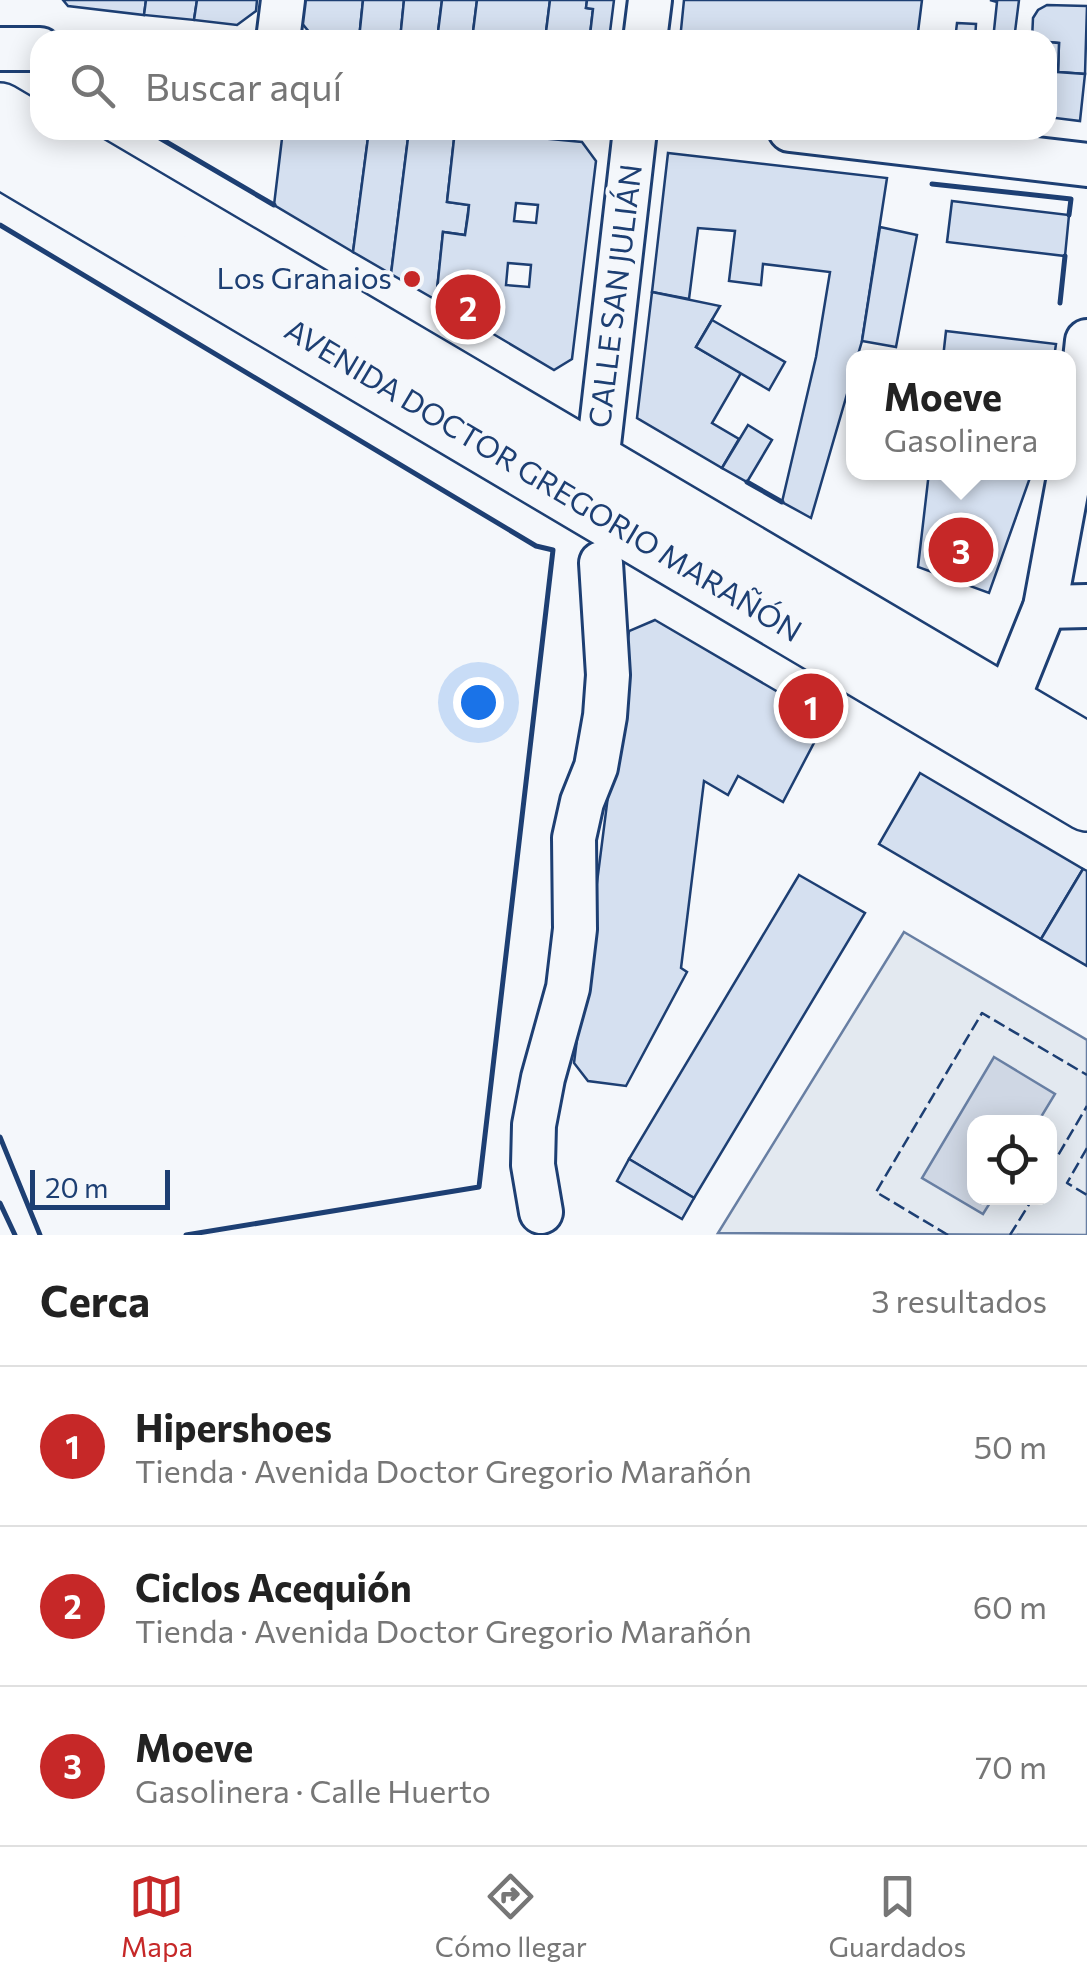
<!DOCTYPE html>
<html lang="es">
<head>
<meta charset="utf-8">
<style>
	body { margin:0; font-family:Commissioner,sans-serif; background:#f2f2f2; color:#222 }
	.controls { position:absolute; right:30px; bottom:30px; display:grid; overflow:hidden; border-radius:20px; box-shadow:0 5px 25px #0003 }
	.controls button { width:90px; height:90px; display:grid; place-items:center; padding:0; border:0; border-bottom:2px solid #e0e0e0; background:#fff; color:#222; font:50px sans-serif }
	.scale { position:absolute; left:30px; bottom:25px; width:140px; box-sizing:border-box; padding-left:10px; border:5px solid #1d3f73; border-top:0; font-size:28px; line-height:35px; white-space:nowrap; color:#1d3f73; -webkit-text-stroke:8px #f4f7fb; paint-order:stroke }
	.you { position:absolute; left:478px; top:702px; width:35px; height:35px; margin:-25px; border:8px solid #fff; border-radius:50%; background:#1a73e8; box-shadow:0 0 0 15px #1a73e833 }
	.badge { display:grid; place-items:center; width:65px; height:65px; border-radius:50%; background:#c62828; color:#fff; font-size:32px; font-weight:700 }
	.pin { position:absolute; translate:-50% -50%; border:5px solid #fff; box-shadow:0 2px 10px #0006 }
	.popup { position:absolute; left:846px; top:350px; width:230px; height:130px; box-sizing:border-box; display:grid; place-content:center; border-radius:20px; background:#fff; filter:drop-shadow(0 2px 8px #0005); font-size:32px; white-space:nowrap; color:#767676 }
	.popup b { font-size:38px; color:#222 }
	.popup::after { content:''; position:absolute; left:50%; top:100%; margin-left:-20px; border:20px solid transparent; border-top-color:#fff }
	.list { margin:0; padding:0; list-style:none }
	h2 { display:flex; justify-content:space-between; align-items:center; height:130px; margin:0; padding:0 40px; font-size:42px }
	h2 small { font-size:32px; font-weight:400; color:#767676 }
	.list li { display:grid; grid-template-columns:65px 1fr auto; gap:30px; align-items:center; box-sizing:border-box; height:160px; padding:0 40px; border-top:2px solid #e0e0e0 }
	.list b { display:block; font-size:38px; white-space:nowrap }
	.list p { margin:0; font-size:32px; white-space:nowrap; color:#767676 }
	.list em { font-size:32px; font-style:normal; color:#767676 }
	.icon { flex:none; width:55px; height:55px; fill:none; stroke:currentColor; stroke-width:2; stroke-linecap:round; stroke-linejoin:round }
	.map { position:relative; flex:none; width:1087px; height:1235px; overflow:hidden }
	.search { position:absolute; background:#fff; box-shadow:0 5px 25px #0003; left:30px; right:30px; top:30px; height:110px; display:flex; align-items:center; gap:25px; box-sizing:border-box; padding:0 35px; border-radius:30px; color:#767676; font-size:38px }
	.sheet { height:610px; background:#fff }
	nav { display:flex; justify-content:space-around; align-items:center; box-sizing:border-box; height:140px; border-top:2px solid #e0e0e0; background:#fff; font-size:28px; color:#767676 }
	nav a { display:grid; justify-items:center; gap:5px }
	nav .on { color:#c62828 }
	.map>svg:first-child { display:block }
	.green { fill:#e3e9f0; stroke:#687fa3; stroke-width:2.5; fill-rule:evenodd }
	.water { fill:#cfd7e4; stroke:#687fa3; stroke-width:2.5 }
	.building { fill:#d5e0f0; stroke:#1d3f73; stroke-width:2.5; fill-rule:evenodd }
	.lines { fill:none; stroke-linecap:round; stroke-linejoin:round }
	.street-casing { stroke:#1d3f73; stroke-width:48 }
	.secondary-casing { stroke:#1d3f73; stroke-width:60 }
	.street { stroke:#f4f7fb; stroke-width:42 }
	.secondary { stroke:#f4f7fb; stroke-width:55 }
	.fence { stroke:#1d3f73; stroke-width:2.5; stroke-dasharray:12 5; stroke-linecap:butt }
	.wall { stroke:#1d3f73; stroke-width:5 }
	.poi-dot { fill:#c62828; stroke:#f4f7fb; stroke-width:4 }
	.labels { text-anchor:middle; stroke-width:8; stroke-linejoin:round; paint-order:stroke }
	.poi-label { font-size:30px; fill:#1d3f73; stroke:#f4f7fb; text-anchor:end }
	.street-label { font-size:30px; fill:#1d3f73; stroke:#f4f7fb }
</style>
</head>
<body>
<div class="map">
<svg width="1087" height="1235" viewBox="0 0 1087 1235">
	<rect width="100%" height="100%" fill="#f4f7fb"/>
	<!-- green -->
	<path class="green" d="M904,932L1087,1040V1235L718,1233ZM974,1122H1050V1198H974Z"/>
	<!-- water -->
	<path class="water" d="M994,1057L1055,1094L1038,1122H974V1198H993L983,1214L922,1178Z"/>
	<!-- building -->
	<g class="building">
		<path d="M63,0H146L144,15L68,6Z"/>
		<path d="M146,0H197L194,20L144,15Z"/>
		<path d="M197,0H257L256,11L237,25L194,20Z"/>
		<path d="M298,0H363L359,39L310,33L296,16Z"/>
		<path d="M363,0H404L400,40L359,39Z"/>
		<path d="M404,0H442L437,40H400Z"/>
		<path d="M442,0H477L472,40H437Z"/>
		<path d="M477,0H550L545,40H472Z"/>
		<path d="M550,0H587L586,8L593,9L590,35L583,34V40H545Z"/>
		<path d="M587,0H614L609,40H583V34L590,35L593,9L586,8Z"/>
		<path d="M684,0H922L917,40H680Z"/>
		<path d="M1019,0L1014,40H993L997,2L990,0Z"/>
		<path d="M1047,5L1087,6L1085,74L1058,72L1059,43L1032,40L1033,18L1038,10Z"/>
		<path d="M957,23L976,24L975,40H955Z"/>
		<path d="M1047,42L1059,43L1058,72L1085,74L1080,121L1047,117Z"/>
		<path d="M283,130H369L353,252L274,205Z"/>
		<path d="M369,130H409L391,274L353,252Z"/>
		<path d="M409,130H455L447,202L469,205L465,235L443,232L436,300L391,274Z"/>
		<path d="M455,130L582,142L596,161L572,359L554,370L436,300L443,232L465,235L468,215L469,205L447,202ZM516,203L538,205L536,223L514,221ZM508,263L531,265L529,287L506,285Z"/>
		<path d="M668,153L887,178L862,341L857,358H854V370L811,518L782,502L816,357L830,272L763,264L761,285L729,281L735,231L698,228L689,299L652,292Z"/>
		<path d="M952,201L1069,215L1065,256L947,242Z"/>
		<path d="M880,227L917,235L896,347L862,341Z"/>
		<path d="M652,292L720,306L696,347L741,373L712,423L739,439L722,468L637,418Z"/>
		<path d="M712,320L785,362L769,390L696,347Z"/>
		<path d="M946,331L1056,344L1054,358H943Z"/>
		<path d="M748,425L772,440L747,482L722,468Z"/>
		<path d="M929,472H1032L989,593L918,567Z"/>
		<path d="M655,620L826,720L783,802L738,776L728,795L704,781L681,968L687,972L626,1086L588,1081L574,1063L629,631Z"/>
		<path d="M920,773L1083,869L1041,939L879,844Z"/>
		<path d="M1083,869L1087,871V966L1041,939Z"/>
		<path d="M799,875L865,913L694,1198L629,1159Z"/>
		<path d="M629,1159L694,1198L682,1219L617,1181Z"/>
	</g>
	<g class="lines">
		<defs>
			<g id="street">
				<path d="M278,40L283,0"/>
				<path d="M645,40L650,0"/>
				<path d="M0,49H40"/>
				<path d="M790,130L1087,165"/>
				<path d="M597,462L635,130"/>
				<path d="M1045,607L1087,606"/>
				<path d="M1006,704L1045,607L1077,433L1087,341"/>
				<path d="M541,1212L533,1165L534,1125L543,1078L568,988L575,929L574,838L582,802L596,767L605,716L608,675L601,563"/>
			</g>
			<g id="secondary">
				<path d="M0,111L1087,752"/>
				<path d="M0,159L1087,803"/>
			</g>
		</defs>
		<!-- street casing -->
		<use href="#street" class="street-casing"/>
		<!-- secondary casing -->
		<use href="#secondary" class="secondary-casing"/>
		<!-- street -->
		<use href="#street" class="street"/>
		<!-- secondary -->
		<use href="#secondary" class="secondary"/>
		<!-- fence -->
		<g class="fence">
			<path d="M1087,1148L1067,1183L1087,1195"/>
			<path d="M1050,1169L1087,1106"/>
			<path d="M948,1235L876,1192L982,1013L1087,1075"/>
			<path d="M1010,1235L1033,1198"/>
		</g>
		<!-- wall -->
		<g class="wall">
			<path d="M146,130L274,205"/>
			<path d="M932,184L1071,199L1069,215"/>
			<path d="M0,225L536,546L553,550L479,1187L186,1235"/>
			<path d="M1060,303L1065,256"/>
			<path d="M747,482L782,502"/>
			<path d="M0,1137L40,1235"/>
			<path d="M0,1203L15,1235"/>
		</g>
	</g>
	<!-- markers -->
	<circle class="poi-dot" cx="412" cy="279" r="10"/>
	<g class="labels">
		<!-- poi labels -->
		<g class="poi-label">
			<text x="392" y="289">Los Granaios</text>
		</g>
		<!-- street labels -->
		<g class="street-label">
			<text transform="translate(616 296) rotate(-83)" y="10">CALLE SAN JULIÁN</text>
			<text transform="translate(543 481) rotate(31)" y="10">AVENIDA DOCTOR GREGORIO MARAÑÓN</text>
		</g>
	</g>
</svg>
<div class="controls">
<button><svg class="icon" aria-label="locate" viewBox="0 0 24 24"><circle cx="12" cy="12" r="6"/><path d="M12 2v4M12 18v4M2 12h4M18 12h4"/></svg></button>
</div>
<div class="scale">20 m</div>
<div class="you"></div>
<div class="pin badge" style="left:811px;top:706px">1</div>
<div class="pin badge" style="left:468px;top:307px">2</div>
<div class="pin badge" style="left:961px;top:550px">3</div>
<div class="popup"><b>Moeve</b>Gasolinera</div>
<div class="search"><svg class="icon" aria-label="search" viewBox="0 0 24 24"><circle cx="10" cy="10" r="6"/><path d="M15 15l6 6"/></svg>Buscar aquí</div>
</div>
<section class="sheet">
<h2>Cerca<small>3 resultados</small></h2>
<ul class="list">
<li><span class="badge">1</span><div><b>Hipershoes</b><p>Tienda · Avenida Doctor Gregorio Marañón</p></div><em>50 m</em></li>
<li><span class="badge">2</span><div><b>Ciclos Acequión</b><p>Tienda · Avenida Doctor Gregorio Marañón</p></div><em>60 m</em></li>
<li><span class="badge">3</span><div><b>Moeve</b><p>Gasolinera · Calle Huerto</p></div><em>70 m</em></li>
</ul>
</section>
<nav>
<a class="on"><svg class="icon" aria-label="map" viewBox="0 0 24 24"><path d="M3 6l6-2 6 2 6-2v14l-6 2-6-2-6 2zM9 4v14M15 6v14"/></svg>Mapa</a>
<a><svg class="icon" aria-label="directions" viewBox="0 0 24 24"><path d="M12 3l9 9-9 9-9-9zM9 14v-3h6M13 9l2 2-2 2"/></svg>Cómo llegar</a>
<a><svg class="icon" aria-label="saved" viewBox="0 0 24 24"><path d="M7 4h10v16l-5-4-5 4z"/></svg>Guardados</a>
</nav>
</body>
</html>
